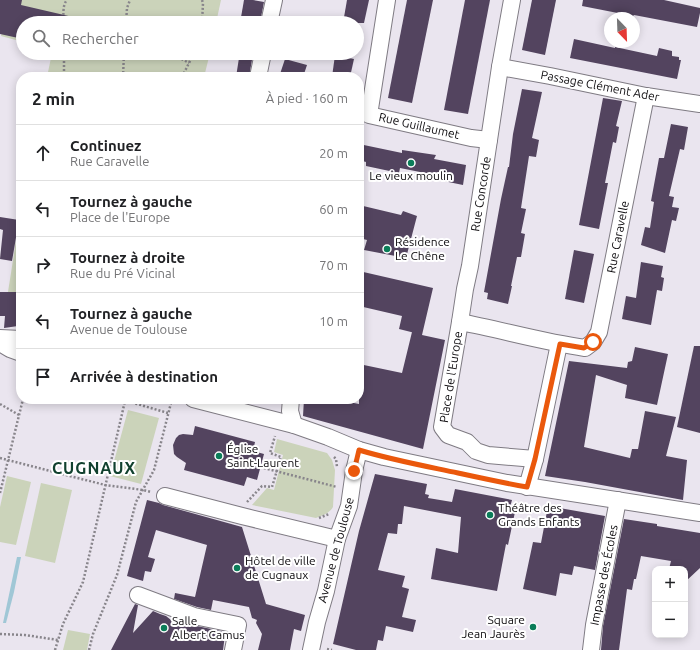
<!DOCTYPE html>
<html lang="fr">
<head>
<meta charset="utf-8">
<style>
	body { margin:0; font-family:Ubuntu,sans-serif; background:#f2f2f2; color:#202124 }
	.controls { position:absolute; right:12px; bottom:12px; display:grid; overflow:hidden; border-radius:8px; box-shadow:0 2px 10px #0003 }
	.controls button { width:36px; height:36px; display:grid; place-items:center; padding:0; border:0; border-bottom:1px solid #e0e0e0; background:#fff; color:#202124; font:20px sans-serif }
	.compass { position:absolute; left:604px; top:12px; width:36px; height:36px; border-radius:50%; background:#fff; box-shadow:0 2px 10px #0003; rotate:157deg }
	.stop { position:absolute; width:12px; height:12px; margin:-9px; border:3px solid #ea580c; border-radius:50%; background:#fff }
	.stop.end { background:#ea580c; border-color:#fff; box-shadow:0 1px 4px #0008 }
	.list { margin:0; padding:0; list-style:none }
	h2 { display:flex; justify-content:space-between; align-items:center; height:52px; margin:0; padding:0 16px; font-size:17px }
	h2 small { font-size:13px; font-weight:400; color:#757577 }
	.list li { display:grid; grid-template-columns:26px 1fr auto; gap:12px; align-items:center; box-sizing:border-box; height:56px; padding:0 16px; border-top:1px solid #e0e0e0 }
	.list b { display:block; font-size:15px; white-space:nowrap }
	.list p { margin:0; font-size:13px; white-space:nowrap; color:#757577 }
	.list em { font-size:13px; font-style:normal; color:#757577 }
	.icon { flex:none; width:22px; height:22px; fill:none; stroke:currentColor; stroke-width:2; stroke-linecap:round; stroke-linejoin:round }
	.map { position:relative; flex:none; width:700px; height:650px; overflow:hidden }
	.search { position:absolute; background:#fff; box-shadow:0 2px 10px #0003; left:16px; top:16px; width:348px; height:44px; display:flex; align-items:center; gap:10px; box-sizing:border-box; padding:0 14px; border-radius:22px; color:#757577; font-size:15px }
	.panel { position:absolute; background:#fff; box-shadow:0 2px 10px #0003; left:16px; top:72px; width:348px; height:332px; border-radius:16px }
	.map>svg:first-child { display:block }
	.green { fill:#cbd3ba }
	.water { fill:#a0c7d6 }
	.building { fill:#53445f }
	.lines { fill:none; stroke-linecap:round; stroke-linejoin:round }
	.minor-casing { stroke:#7f7b83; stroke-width:18 }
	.path { stroke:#88858b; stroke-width:2.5; stroke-dasharray:2 2; stroke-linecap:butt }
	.minor { stroke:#fff; stroke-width:16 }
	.route { stroke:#ea580c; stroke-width:5 }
	.poi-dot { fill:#0b7d59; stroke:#fff; stroke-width:1.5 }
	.labels { text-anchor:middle; stroke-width:4; stroke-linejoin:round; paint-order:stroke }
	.street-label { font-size:12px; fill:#0e0c0f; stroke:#fff }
	.poi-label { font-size:12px; fill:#0e0c0f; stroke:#fff; text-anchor:start }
	.district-label { font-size:16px; font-weight:bold; letter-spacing:1px; fill:#11412f; stroke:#fff }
</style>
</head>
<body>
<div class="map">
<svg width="700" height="650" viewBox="0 0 700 650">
	<rect width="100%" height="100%" fill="#eae5ef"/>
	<!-- green -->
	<g class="green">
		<path d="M10,0H221L216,23H23V42L1,36Z"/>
		<path d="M52,53H210L204,77H47Z"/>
		<path d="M21,209V292H8Z"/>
		<path d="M128,410L159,418L141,484L110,476Z"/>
		<path d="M277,439L327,453L332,460L335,470L333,507C330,513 323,515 316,518L252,505L267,488L274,490L283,455L274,452Z"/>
		<path d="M7,476L31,482L16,545L0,542V507Z"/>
		<path d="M41,483L72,490L55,563L25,556Z"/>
		<path d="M68,630L90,634L87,650H63Z"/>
	</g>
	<!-- water -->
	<path class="water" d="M17,557H21L14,592L6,623H3Z"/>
	<!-- building -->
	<g class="building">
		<path d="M0,0H22L21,5L77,18L76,23H23V39L0,34Z"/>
		<path d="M244,0H253L264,2L260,23H240Z"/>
		<path d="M347,0H369L364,23H343Z"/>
		<path d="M407,0H433L412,103L388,98Z"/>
		<path d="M465,0H490L468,114L444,110Z"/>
		<path d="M532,0H556L545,55L522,50Z"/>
		<path d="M583,0H664L700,8V13L697,27L634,15L633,16L582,6Z"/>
		<path d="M574,39L615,48V47L657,56L659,48L672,51V56L679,57V60H681L677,79L570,58Z"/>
		<path d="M335,55L354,59L350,77H332Z"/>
		<path d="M239,58L252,60L249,77H236Z"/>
		<path d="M285,59L307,65L303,77H279Z"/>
		<path d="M522,89L542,92L532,138L539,140L536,157L529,156L521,208L526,209L521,233L525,234L521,257H517L511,286H512L508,304L487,299L488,293L484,292L501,199L508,167H509L513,134Z"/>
		<path d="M603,98L622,101L616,126L619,127L616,143L613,142L605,183H608L599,229L579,225Z"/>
		<path d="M671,124L688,127L684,150L680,149L669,196L674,197L672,207L679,208L676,221L672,220L665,253L641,245L645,227L650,228L654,202L651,201L659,158H664Z"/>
		<path d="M359,144L402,153V150L436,155L434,159L466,165L463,185L429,178L430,174L400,168L399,173L366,166V162L359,160Z"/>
		<path d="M359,205L401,215L403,211L417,216L406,258L364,250L367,240L359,238Z"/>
		<path d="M0,217L19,220L12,261L0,259L3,230L0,229Z"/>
		<path d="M574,250L594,254L584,303L565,299Z"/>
		<path d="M641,262L663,266L661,277L664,278L662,291L657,290L651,325L622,319L626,296L636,298Z"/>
		<path d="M359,271L433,288L422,335L445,340L423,449L303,416L304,399H333L359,404V364L402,373L412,332L415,333L399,329L402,316L359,306Z"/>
		<path d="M0,292H21V305L18,326L4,328L5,316H0Z"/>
		<path d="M694,346H700V433L677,427Z"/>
		<path d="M635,347L668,354L657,405L625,398L627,385L596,375L584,447L630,458L632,449H638L645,411L676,417L666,456L687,460L683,500L585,482L545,476L569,361L627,368L628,362L632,361Z"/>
		<path d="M195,426L255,442L253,451L264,454L257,480L247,477L244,486L184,470L186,463L177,457L174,454L173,445L176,438L179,435L183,434L193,435Z"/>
		<path d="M375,474L427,484L425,494L429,495L428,498L452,502L455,489L512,500L509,511L515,512L508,545L506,544L497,591L431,579L436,548L458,553L461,517L404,506L402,524H398L397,534L388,533L378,570L405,576L402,587L409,589L402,617L416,620L413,632L386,626L383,641L378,640L376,650H356L333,644L359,531Z"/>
		<path d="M147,500L159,503L163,505L242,527L266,604L305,615L301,631L294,629L290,650H258L262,634L256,623L257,620L252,618L249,607L213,600L211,610L197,607L174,599L175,593L195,597L207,545L156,530L148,557L155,559L151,572L145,571L143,581L127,576Z"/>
		<path d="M548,506L605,516L595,570L574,566L572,575L560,573L556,596L523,589L533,542L541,543Z"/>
		<path d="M624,519L657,524V526L700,533V568L685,582V569H669L671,561L641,556L636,579H634L632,590L627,589L619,650H601L603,626Z"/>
		<path d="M135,604L138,605L133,633L153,611L160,614L166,616L171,620V618L192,625L221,631L225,635L223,650H111Z"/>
	</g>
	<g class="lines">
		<defs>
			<g id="minor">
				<path d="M387,0L369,115L471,138L489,140"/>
				<path d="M269,23L274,0"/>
				<path d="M500,67L550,76L646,96L700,104"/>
				<path d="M258,77L263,53"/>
				<path d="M460,322L465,289L470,266L500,67L512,0"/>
				<path d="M0,338L21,339"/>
				<path d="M0,343L10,349L21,353"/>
				<path d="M193,399L294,425L328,437L359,450L384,457L507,483L700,513"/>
				<path d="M291,399L290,411L294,425"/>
				<path d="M535,459L488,455L476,451L467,442L448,435L442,427L460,322C502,330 543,342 585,348L593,342L599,332L646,96"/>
				<path d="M527,487L535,459L559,344"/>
				<path d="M165,496L242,516L337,539"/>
				<path d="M138,595L194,616L238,625L233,650"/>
				<path d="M311,650L317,622L326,591L337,539L349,506L354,471L359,450"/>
				<path d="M591,650L594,625L618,500"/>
			</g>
		</defs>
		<!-- minor casing -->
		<use href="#minor" class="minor-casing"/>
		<!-- path -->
		<g class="path">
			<path d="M202,0L203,3L202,23"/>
			<path d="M63,23C64,16 62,5 67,0"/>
			<path d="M126,23L127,8L130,0"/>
			<path d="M64,53V77"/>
			<path d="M171,53L189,63"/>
			<path d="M123,77L124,53"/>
			<path d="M182,77L194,53"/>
			<path d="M120,399L168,413"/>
			<path d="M0,404L19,415"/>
			<path d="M334,457L336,459L337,467"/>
			<path d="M0,458L105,485L143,490L151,492"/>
			<path d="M260,467L337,487"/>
			<path d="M0,493L23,399"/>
			<path d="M247,502L262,486L272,487L281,457L270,453L275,436"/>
			<path d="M319,518L329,514"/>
			<path d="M0,634L25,635L58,640"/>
			<path d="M327,649L332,650"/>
			<path d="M55,650L63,624L83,582L125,401"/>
			<path d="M89,650L93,634L117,575L136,502L154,470L172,399"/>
		</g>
		<!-- minor -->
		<use href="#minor" class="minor"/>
	</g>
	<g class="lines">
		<!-- route -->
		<path class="route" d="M354,471L359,450C392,460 425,466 458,473C481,478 504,483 527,487L535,459L560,344L584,348L593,342"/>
	</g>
	<!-- markers -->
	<g class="poi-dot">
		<circle cx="411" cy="163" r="4"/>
		<circle cx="387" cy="249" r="4"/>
		<circle cx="219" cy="456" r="4"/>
		<circle cx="490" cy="515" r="4"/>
		<circle cx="237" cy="568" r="4"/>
		<circle cx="533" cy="627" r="4"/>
		<circle cx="164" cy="628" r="4"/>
	</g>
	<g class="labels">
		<!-- street labels -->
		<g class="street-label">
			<text transform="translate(600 86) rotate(11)" y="4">Passage Clément Ader</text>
			<text transform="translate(419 126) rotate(13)" y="4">Rue Guillaumet</text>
			<text transform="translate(481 194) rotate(-81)" y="4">Rue Concorde</text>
			<text transform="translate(618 237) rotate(-79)" y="4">Rue Caravelle</text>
			<text transform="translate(451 377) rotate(-81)" y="4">Place de l'Europe</text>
			<text transform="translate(336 550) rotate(-75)" y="4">Avenue de Toulouse</text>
			<text transform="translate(604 575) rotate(-79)" y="4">Impasse des Écoles</text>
		</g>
		<!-- poi labels -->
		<g class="poi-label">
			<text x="411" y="180" text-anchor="middle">Le vieux moulin</text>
			<text x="395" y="246">Résidence<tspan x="395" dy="14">Le Chêne</tspan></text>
			<text x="227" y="453">Église<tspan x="227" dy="14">Saint-Laurent</tspan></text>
			<text x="498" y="512">Théâtre des<tspan x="498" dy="14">Grands Enfants</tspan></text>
			<text x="245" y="565">Hôtel de ville<tspan x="245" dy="14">de Cugnaux</tspan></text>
			<text x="525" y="624" text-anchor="end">Square<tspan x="525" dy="14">Jean Jaurès</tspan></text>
			<text x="172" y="625">Salle<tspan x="172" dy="14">Albert Camus</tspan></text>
		</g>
		<!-- district labels -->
		<g class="district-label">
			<text x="94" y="474">CUGNAUX</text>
		</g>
	</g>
</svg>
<div class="controls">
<button>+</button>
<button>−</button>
</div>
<svg class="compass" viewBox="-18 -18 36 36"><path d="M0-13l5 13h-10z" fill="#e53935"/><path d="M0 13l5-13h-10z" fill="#757577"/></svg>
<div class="stop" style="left:593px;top:342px"></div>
<div class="stop end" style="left:354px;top:471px"></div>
<div class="search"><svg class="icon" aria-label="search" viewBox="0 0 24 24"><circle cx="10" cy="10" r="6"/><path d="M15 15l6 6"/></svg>Rechercher</div>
<section class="panel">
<h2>2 min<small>À pied · 160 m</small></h2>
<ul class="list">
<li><svg class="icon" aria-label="ahead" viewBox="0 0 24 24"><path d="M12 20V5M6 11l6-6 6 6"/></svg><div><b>Continuez</b><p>Rue Caravelle</p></div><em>20 m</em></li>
<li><svg class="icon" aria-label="left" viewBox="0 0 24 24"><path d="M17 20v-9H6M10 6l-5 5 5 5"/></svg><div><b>Tournez à gauche</b><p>Place de l'Europe</p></div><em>60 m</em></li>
<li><svg class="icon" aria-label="right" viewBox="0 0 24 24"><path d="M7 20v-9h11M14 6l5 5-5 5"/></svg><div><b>Tournez à droite</b><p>Rue du Pré Vicinal</p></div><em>70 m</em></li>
<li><svg class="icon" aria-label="left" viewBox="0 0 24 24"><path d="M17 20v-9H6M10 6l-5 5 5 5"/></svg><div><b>Tournez à gauche</b><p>Avenue de Toulouse</p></div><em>10 m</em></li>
<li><svg class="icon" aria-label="arrive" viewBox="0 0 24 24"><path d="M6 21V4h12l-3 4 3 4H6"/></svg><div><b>Arrivée à destination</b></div></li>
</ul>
</section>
</div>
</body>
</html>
